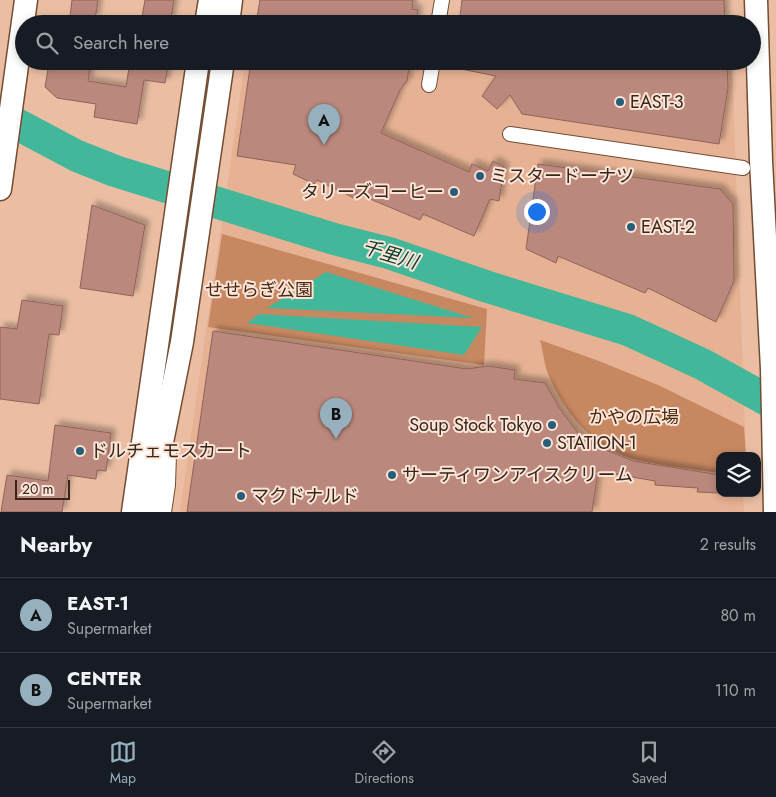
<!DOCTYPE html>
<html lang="en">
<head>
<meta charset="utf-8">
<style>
	body { margin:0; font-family:Jost,"Noto Sans JP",sans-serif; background:#20242c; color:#f1f3f6 }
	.controls { position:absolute; right:15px; bottom:15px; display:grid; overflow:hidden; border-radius:10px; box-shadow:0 2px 8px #0003 }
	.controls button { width:45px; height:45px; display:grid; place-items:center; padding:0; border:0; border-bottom:1px solid #363941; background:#171b24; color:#f1f3f6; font:25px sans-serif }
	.scale { position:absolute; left:15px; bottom:12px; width:55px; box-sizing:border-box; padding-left:5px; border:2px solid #37261b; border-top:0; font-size:14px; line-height:18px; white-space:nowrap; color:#37261b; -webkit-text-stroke:4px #fce4d6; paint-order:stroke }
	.you { position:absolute; left:536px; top:211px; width:18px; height:18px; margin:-12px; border:4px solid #fff; border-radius:50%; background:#1a73e8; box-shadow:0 0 0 8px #1a73e833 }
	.badge { display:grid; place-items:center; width:32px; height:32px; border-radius:50%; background:#96b0be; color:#111; font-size:16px; font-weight:700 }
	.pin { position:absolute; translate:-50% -41px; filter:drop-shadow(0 1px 2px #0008) }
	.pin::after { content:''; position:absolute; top:26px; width:18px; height:15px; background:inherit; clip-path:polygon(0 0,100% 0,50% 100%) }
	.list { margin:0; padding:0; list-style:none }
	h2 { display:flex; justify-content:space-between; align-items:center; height:65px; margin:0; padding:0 20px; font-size:21px }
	h2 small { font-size:16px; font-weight:400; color:#9ea1a6 }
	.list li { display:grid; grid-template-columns:32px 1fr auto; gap:15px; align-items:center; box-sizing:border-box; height:75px; padding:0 20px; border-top:1px solid #363941 }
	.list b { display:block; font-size:19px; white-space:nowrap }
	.list p { margin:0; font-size:16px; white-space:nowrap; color:#9ea1a6 }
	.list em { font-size:16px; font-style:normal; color:#9ea1a6 }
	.icon { flex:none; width:28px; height:28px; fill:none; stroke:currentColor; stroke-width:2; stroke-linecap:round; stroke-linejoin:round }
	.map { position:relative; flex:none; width:776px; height:512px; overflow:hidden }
	.search { position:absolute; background:#171b24; box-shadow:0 2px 8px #0003; left:15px; right:15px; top:15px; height:55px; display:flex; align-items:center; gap:12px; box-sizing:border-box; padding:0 18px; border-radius:28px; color:#9ea1a6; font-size:19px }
	.sheet { height:215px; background:#171b24 }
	nav { display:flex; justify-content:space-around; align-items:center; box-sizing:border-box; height:70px; border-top:1px solid #363941; background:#171b24; font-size:14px; color:#9ea1a6 }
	nav a { display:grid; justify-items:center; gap:2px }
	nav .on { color:#96b0be }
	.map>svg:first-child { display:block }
	.built { fill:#e6b293 }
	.green { fill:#c78861 }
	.water { fill:#43b799 }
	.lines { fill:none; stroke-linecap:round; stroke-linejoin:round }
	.river { stroke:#43b799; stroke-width:32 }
	.building { fill:#ba887d; stroke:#916258; filter:url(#shadow) }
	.pedestrian-casing { stroke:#724c33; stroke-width:16 }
	.minor-casing { stroke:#724c33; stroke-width:20 }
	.tertiary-casing { stroke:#724c33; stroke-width:25 }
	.pedestrian { stroke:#fff; stroke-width:14 }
	.minor { stroke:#fff; stroke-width:18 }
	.tertiary { stroke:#fff; stroke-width:22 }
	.poi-dot { fill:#275e79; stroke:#fce4d6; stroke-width:2 }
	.labels { text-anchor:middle; stroke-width:4; stroke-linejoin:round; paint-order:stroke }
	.poi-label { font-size:18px; fill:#37261b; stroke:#fce4d6; text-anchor:start }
	.park-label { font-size:18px; fill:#482914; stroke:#fce4d6 }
	.water-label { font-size:19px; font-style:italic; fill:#093d31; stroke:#fce4d6 }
</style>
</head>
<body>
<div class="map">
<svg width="776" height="512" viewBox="0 0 776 512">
	<defs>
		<filter id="shadow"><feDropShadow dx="4.5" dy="-4.5" stdDeviation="2.5" flood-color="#0004"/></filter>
	</defs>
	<rect width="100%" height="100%" fill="#ebbea3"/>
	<!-- built -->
	<path class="built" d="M245,61H732L746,456H720V493H743L744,512H180Z"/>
	<!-- green -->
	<g class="green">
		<path d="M222,234L487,309L484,365L208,327Z"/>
		<path d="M540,340L599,361L658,385L744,427L746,456H720V473C692,469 663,466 636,460C594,449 564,413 548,374C544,363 543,351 540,340Z"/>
	</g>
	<!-- water -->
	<g class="water">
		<path d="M326,272L473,318L267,308Z"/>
		<path d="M259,314L482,327L464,355L247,323Z"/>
	</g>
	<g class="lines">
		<!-- river -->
		<path class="river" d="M0,115L77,156L115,171L334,239L389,253L488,287L628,330L702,364L776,405"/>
	</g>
	<!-- building -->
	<g class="building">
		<path d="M72,0H98L95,20L70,16Z"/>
		<path d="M145,0H174L170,23L142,17Z"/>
		<path d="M260,0H413L412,9L418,10L416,24H256Z"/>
		<path d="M462,0H724L725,24H459Z"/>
		<path d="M53,61H91L88,81L126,87L130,61H169L165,83L144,80L137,124L94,117L96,104L57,98L45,87L48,69L52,70Z"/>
		<path d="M251,61H410L407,81L400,90L381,133L469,172L472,164L488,171L493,161L504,167L499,201L490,199L474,236L423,214L420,220L356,193L354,198L317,180L314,184L293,174L296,165L237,156Z"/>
		<path d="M457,61H727L728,88L719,144L522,114L510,95L497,109L482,96L496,76L456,68Z"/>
		<path d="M538,164L720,189L733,204L734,281L716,322L648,288L645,293L558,256L556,263L526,249Z"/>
		<path d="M92,205L145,225L133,296L80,288Z"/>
		<path d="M22,300L63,306L59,335L49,334L39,404L0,399V327L17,329Z"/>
		<path d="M213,331L467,369L488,366L515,370L514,379L545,383L560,409L578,433L589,443L633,461L720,475V493L697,492L698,488L655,485V481L598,471L592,512H187Z"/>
		<path d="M55,425L111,433L106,471L97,470L96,479L68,475L62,512H1L7,475L48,481Z"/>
	</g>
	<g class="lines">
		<defs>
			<g id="pedestrian">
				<path d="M438,24L442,0"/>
				<path d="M429,85L433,61"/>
				<path d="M510,134L743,168"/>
			</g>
			<path id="minor" d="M162,512L166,485L167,454"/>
			<g id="tertiary">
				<path d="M756,0L761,161L772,369L775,512"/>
				<path d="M206,24L210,0"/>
				<path d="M228,24L231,0"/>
				<path d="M0,189L26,0"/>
				<path d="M133,512L198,61"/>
				<path d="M150,512L154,482L182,342L223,61"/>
			</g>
		</defs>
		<!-- pedestrian casing -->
		<use href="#pedestrian" class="pedestrian-casing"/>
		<!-- minor casing -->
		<use href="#minor" class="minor-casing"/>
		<!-- tertiary casing -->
		<use href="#tertiary" class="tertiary-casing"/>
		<!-- pedestrian -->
		<use href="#pedestrian" class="pedestrian"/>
		<!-- minor -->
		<use href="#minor" class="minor"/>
		<!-- tertiary -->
		<use href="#tertiary" class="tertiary"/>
	</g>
	<!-- markers -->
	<g class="poi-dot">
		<circle cx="620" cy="102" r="5"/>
		<circle cx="480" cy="176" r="5"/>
		<circle cx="454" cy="192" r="5"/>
		<circle cx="631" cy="227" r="5"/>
		<circle cx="552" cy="425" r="5"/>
		<circle cx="547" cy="443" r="5"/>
		<circle cx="80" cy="451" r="5"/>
		<circle cx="392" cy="475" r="5"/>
		<circle cx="241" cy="496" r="5"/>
	</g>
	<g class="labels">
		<!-- poi labels -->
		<g class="poi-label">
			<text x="630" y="108">EAST-3</text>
			<text x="490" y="182">ミスタードーナツ</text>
			<text x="444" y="198" text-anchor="end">タリーズコーヒー</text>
			<text x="641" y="233">EAST-2</text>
			<text x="542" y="431" text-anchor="end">Soup Stock Tokyo</text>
			<text x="557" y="449">STATION-1</text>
			<text x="90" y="457">ドルチェモスカート</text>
			<text x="402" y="481">サーティワンアイスクリーム</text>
			<text x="251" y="502">マクドナルド</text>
		</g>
		<!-- park labels -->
		<g class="park-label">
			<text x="259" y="296">せせらぎ公園</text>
			<text x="634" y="423">かやの広場</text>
		</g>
		<!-- water labels -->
		<g class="water-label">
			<text transform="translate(390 254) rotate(17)" y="7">千里川</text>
		</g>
	</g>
</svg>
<div class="controls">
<button><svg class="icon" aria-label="layers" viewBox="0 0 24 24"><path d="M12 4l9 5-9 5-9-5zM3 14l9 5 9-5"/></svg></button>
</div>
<div class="scale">20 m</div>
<div class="you"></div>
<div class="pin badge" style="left:324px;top:145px">A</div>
<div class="pin badge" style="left:336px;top:439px">B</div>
<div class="search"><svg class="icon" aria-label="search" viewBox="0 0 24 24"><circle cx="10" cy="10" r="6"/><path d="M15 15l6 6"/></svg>Search here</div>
</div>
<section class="sheet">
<h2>Nearby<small>2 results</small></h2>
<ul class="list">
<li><span class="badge">A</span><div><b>EAST-1</b><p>Supermarket</p></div><em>80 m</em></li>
<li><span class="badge">B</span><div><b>CENTER</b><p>Supermarket</p></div><em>110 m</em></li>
</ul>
</section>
<nav>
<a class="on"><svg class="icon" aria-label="map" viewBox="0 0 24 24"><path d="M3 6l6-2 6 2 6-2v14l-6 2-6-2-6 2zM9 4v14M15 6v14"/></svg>Map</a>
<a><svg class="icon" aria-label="directions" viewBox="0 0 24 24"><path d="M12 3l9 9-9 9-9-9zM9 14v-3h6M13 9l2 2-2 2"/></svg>Directions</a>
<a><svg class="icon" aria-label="saved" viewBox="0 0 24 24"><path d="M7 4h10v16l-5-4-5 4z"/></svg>Saved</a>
</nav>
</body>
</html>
